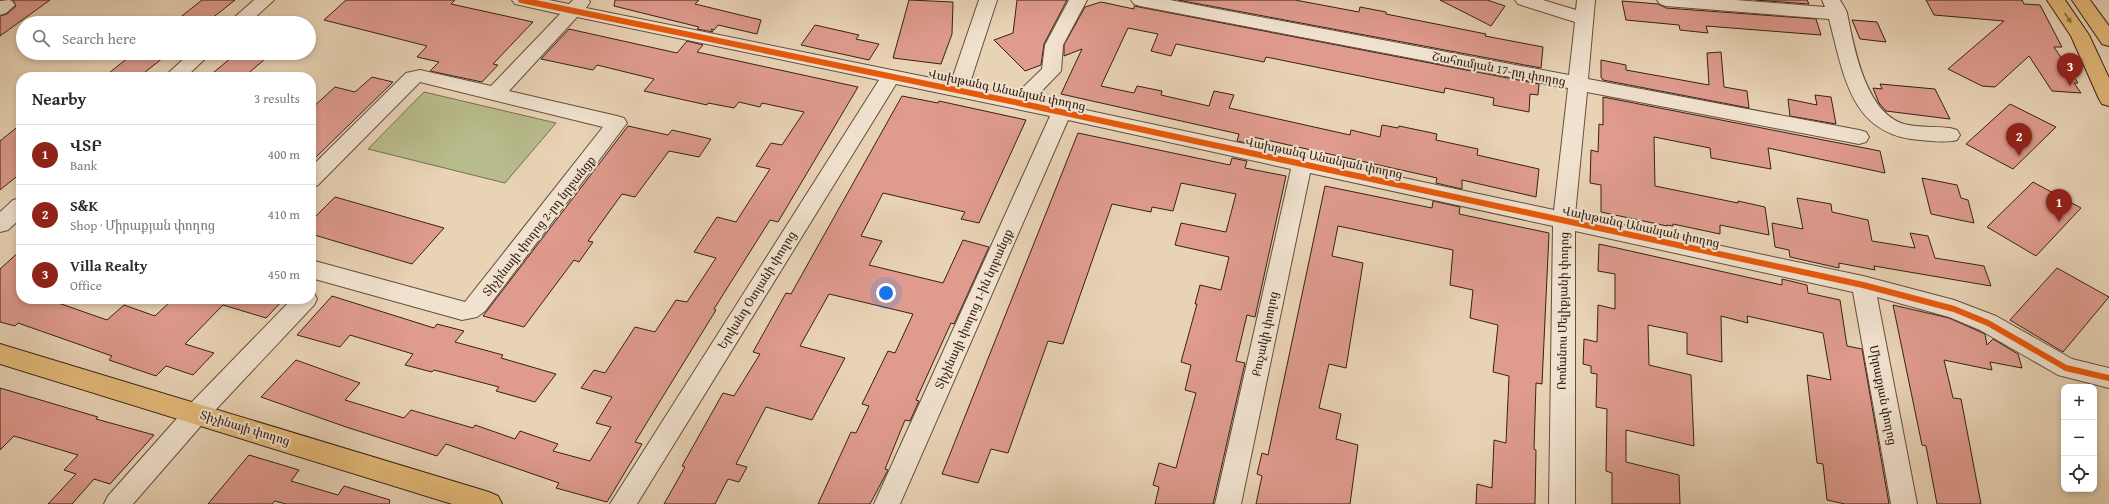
<!DOCTYPE html>
<html lang="en">
<head>
<meta charset="utf-8">
<style>
	body { margin:0; font-family:"Gentium Book Plus","Noto Serif Armenian",serif; background:#f7f7f7; color:#2b2b33 }
	.controls { position:absolute; right:12px; bottom:12px; display:grid; overflow:hidden; border-radius:8px; box-shadow:0 2px 6px #0003 }
	.controls button { width:36px; height:36px; display:grid; place-items:center; padding:0; border:0; border-bottom:1px solid #e1e1e2; background:#fff; color:#2b2b33; font:20px sans-serif }
	.you { position:absolute; left:886px; top:293px; width:14px; height:14px; margin:-10px; border:3px solid #fff; border-radius:50%; background:#1a73e8; box-shadow:0 0 0 6px #1a73e833 }
	.badge { display:grid; place-items:center; width:26px; height:26px; border-radius:50%; background:#8f2418; color:#fff; font-size:13px; font-weight:700 }
	.pin { position:absolute; translate:-50% -33px; filter:drop-shadow(0 1px 2px #0008) }
	.pin::after { content:''; position:absolute; top:21px; width:14px; height:12px; background:inherit; clip-path:polygon(0 0,100% 0,50% 100%) }
	.list { margin:0; padding:0; list-style:none }
	h2 { display:flex; justify-content:space-between; align-items:center; height:52px; margin:0; padding:0 16px; font-size:17px }
	h2 small { font-size:13px; font-weight:400; color:#7c7c81 }
	.list li { display:grid; grid-template-columns:26px 1fr auto; gap:12px; align-items:center; box-sizing:border-box; height:60px; padding:0 16px; border-top:1px solid #e1e1e2 }
	.list b { display:block; font-size:15px; white-space:nowrap }
	.list p { margin:0; font-size:13px; white-space:nowrap; color:#7c7c81 }
	.list em { font-size:13px; font-style:normal; color:#7c7c81 }
	.icon { flex:none; width:22px; height:22px; fill:none; stroke:currentColor; stroke-width:2; stroke-linecap:round; stroke-linejoin:round }
	.map { position:relative; flex:none; width:2109px; height:504px; overflow:hidden }
	.search { position:absolute; background:#fff; box-shadow:0 2px 6px #0003; left:16px; top:16px; width:300px; height:44px; display:flex; align-items:center; gap:10px; box-sizing:border-box; padding:0 14px; border-radius:22px; color:#7c7c81; font-size:15px }
	.panel { position:absolute; background:#fff; box-shadow:0 2px 6px #0003; left:16px; top:72px; width:300px; height:232px; border-radius:16px }
	.map>svg:first-child { display:block }
	.green { fill:#b8bc8c; stroke:#776e51 }
	.building { fill:#df9b8e; stroke:#362116 }
	.lines { fill:none; stroke-linecap:round; stroke-linejoin:round }
	.minor-casing { stroke:#634e3e; stroke-width:2 }
	.major-casing { stroke:#362116; stroke-width:2 }
	.minor { fill:#f1e2cf; fill-rule:evenodd }
	.major { fill:#e4ba7a; fill-rule:evenodd }
	.cycleway-casing { stroke:#f1e2cf; stroke-width:8 }
	.cycleway { stroke:#e8590c; stroke-width:6 }
	.oneway { fill:#8d6e48 }
	.labels { text-anchor:middle; stroke-width:4; stroke-linejoin:round; paint-order:stroke }
	.street-label { font-size:12px; fill:#362116; stroke:#f1e2cf }
</style>
</head>
<body>
<div class="map">
<svg width="2109" height="504" viewBox="0 0 2109 504">
	<rect width="100%" height="100%" fill="#e9d3b5"/>
	<filter id="stains"><feTurbulence type="fractalNoise" baseFrequency=".005" numOctaves="4"/><feColorMatrix values="0 0 0 0 .2 0 0 0 0 .09 0 0 0 0 .02 0 0 0 .5 -.17"/></filter>
	<radialGradient id="worn" r=".72"><stop offset=".6" stop-color="#630" stop-opacity="0"/><stop offset="1" stop-color="#630" stop-opacity=".3"/></radialGradient>
	<!-- green -->
	<path class="green" d="M424,92L556,123L505,183L368,149Z"/>
	<!-- building -->
	<g class="building">
		<path d="M13,0H50L0,36V16L7,14L16,6Z"/>
		<path d="M202,0H235L206,23H173Z"/>
		<path d="M346,0H455L451,4L533,22L493,64L498,65L482,82L430,71L439,62L417,57L427,46L324,20Z"/>
		<path d="M615,0H699L695,4L761,20L757,34L718,25L714,30L711,29L713,32L697,29L699,27L614,6Z"/>
		<path d="M909,0L953,2L952,34L941,64L893,58Z"/>
		<path d="M1017,0H1067L1044,44L1041,65L1025,71L994,40L1013,33Z"/>
		<path d="M1178,0H1295L1359,12L1360,7L1386,12V14L1486,34L1485,36L1543,47L1541,68Z"/>
		<path d="M1440,0H1487L1505,6L1491,26Z"/>
		<path d="M1755,0H1807L1809,4Z"/>
		<path d="M1926,0H2022L2024,4L2040,5L2062,47H2054L2078,83H2074L2081,93L2052,91L2029,56L1995,87L1982,86L1948,69L2004,21L1934,15Z"/>
		<path d="M1622,1L1658,4L1666,8L1816,19L1821,35L1706,26L1708,33L1680,30L1679,25L1626,20Z"/>
		<path d="M1101,2L1134,9V6L1539,84L1538,95L1530,94L1529,112L1493,105L1494,98L1445,88L1444,93L1266,57L1264,62L1176,44L1171,56L1151,51L1158,34L1128,28L1101,86L1134,93L1137,86L1162,91L1161,95L1209,106L1214,91L1234,95L1229,108L1350,135L1351,130L1380,137L1382,125L1398,128L1399,126L1437,134L1436,140L1478,149L1477,155L1539,169L1536,197L1462,180V189L1436,183L1437,178L1253,137L1251,144L1237,141L1239,134L1061,94L1082,49L1064,56V45L1085,7Z"/>
		<path d="M1852,20L1877,22L1886,42L1860,39Z"/>
		<path d="M815,25L859,35L856,39L879,44L869,60L801,45Z"/>
		<path d="M569,29L677,53L687,41L703,45L697,52L858,87L778,222L770,220L714,309L716,310L635,442L642,444L607,502L556,488L559,483L446,444L437,456L346,427L261,397L296,360L360,383L345,400L404,418L411,410L473,428L475,425L515,439L520,431L558,444L553,451L590,461L611,427L596,423L612,397L581,388L594,370L605,373L635,327L655,332L676,300L687,302L716,258L694,252L717,217L736,222L770,169L756,166L771,143L782,145L804,112L762,103L760,107L739,102L734,108L708,103L707,105L644,91L654,79L597,65L593,70L541,59Z"/>
		<path d="M1721,52L1724,87L1747,91L1749,108L1603,80L1601,77V60L1626,65V70L1709,85L1707,53Z"/>
		<path d="M134,53H169L139,77H104Z"/>
		<path d="M237,53H272L244,77H208Z"/>
		<path d="M372,77L393,82L311,162V109L335,87L355,92Z"/>
		<path d="M1880,84L1935,89L1950,119L1886,111L1879,103L1873,88L1882,89Z"/>
		<path d="M1815,95L1831,97L1836,124L1790,116L1788,99L1817,105Z"/>
		<path d="M902,96L938,103L939,101L1026,120L979,223L961,219L965,212L883,193L861,236L882,241L869,265L943,283L963,240L989,247L954,324L951,323L916,400L919,401L910,421L905,420L885,469L888,470L870,504H818L851,432L856,433L869,406L862,404L888,351L895,353L913,314L829,294L800,346L845,358L812,420L766,407L736,464L747,467L739,482L728,479L715,504H664L685,467L682,466L723,393L734,396L760,354L753,352L786,293L791,294Z"/>
		<path d="M1603,97L1880,151L1885,173L1768,148L1771,169L1711,158L1710,148L1654,137L1655,186L1738,203V201L1765,207L1769,235L1720,225V234L1673,224V226L1667,225V226L1601,212V185L1590,183L1591,150L1598,152L1599,124L1603,125Z"/>
		<path d="M2010,104L2056,127L2013,169L1966,144Z"/>
		<path d="M21,124V173L0,190V141Z"/>
		<path d="M628,126L668,135L672,130L711,139L699,157L669,151L635,197L622,194L588,241L593,242L579,262L574,260L524,327L483,316Z"/>
		<path d="M1078,133L1230,165L1232,158L1247,161L1245,168L1286,176L1255,317L1247,315L1236,361L1245,363L1213,504H1155L1159,487L1153,485L1159,463L1176,468L1196,393L1185,390L1191,365L1181,362L1197,304H1195L1200,285L1221,290L1229,257L1175,245L1181,223L1226,232L1236,194L1181,183L1173,211L1152,207L1151,212L1112,204L1063,344L1048,341L1008,453L991,449L978,483L942,474Z"/>
		<path d="M1922,178L1957,185L1961,198L1968,200L1974,223L1931,214Z"/>
		<path d="M2033,182L2081,208L2036,256L1987,227Z"/>
		<path d="M1325,186L1432,208L1433,201L1460,207L1459,214L1549,233L1542,384L1536,383L1534,449L1536,450L1535,504H1476L1477,484L1492,488L1494,440L1506,443L1509,376L1493,372L1498,325L1470,318L1473,290L1450,285L1453,250L1338,226L1332,256L1363,263L1346,368L1329,364L1319,408L1341,414L1336,439L1358,445L1350,504H1256L1262,476L1257,474L1262,453L1268,455Z"/>
		<path d="M335,197L444,228L412,264L311,234V221Z"/>
		<path d="M1797,198L1831,204L1832,212L1868,220L1872,241L1915,248L1910,233L1928,236L1935,258L1984,266L1991,286L1874,266L1875,270L1839,263V268L1790,257L1789,250L1775,247L1772,223L1803,229Z"/>
		<path d="M1599,244L1782,285V279L1807,285L1808,293L1840,300L1847,346L1862,349L1889,504H1845L1827,500L1823,464L1817,463L1807,375L1831,380L1823,333L1747,316L1748,323L1721,316L1722,362L1687,354V333L1648,325L1649,365L1691,375L1694,446L1626,430V462L1679,475L1680,504H1612V473L1606,471L1607,409L1596,407L1597,374L1591,373V366L1583,364L1584,339L1597,342L1598,305L1615,309V274L1598,271Z"/>
		<path d="M21,250V299H47L107,320L124,305L155,316L173,299H284L266,318L223,305L185,344L214,353L193,375L166,366L156,376L109,360L112,356L18,323L15,326L0,322V269Z"/>
		<path d="M2057,268L2109,297L2063,352L2010,320Z"/>
		<path d="M332,296L434,328L437,324L464,331L455,342L503,355L501,358L556,374L535,402L496,391L499,387L434,370L432,372L405,365L413,354L350,335L340,347L297,335Z"/>
		<path d="M1893,305L1949,318L1985,334L1987,345L1993,339L2018,354L2022,368L1990,362L1992,370L1944,360L1953,398L1961,399L1981,504H1937L1926,446L1922,445Z"/>
		<path d="M0,388L98,417L96,419L154,435L110,484L94,479L72,504H48L76,474L64,470L78,455L14,436L0,450Z"/>
		<path d="M249,455L299,470L291,481L338,495L344,486L390,500L389,504H286L275,501L272,504H208Z"/>
	</g>
	<g class="lines">
		<defs>
			<g id="minor">
				<path d="M9,0L12,1L15,5L6,13L0,15V1Z"/>
				<path d="M254,0H274L249,23H228Z"/>
				<path d="M512,0H549L569,4L573,0H589L590,2L586,8L951,82L979,0H997L969,86L1015,95L1042,69L1045,45L1069,0H1087L1063,45L1061,71L1034,99L1554,210L1568,88L1140,6L1134,4L1131,0H1170L1569,75L1575,22L1518,4L1515,0H1543L1576,10L1577,0H1595L1588,79L1859,130L1866,132L1869,137L1866,142L1859,144L1587,92L1575,215L1863,276L1954,300L1996,316L2072,359L2109,368V388L2058,375L1980,330L1949,317L1877,297L1917,504H1891L1853,292L1575,231V504H1549L1553,226L1310,173L1241,504H1215L1291,169L1068,120L900,504H874L1050,116L896,84L637,504H610L879,80L577,17L509,91L617,116L624,118L627,123L485,311L477,317L462,320L311,278V260L465,302L603,127L420,82L318,185L311,188V167L406,73L420,70L491,86L560,14L515,4Z"/>
				<path d="M1657,0H1736L1825,7L1822,0H1840C1842,4 1846,9 1847,13C1854,47 1865,112 1904,124C1919,128 1935,126 1950,128L1957,130L1960,135L1957,140C1946,143 1932,141 1920,140C1850,135 1844,75 1829,19L1666,6L1660,4Z"/>
				<path d="M190,53H211L186,77H164Z"/>
				<path d="M21,198V218L8,230L0,232V212L13,200Z"/>
				<path d="M311,292L314,293L317,299L314,305L206,420L133,504H104L108,496L188,406L292,299H311Z"/>
			</g>
			<g id="major">
				<path d="M2047,0H2065L2089,35L2109,78V106L2102,104L2099,99L2071,36Z"/>
				<path d="M2072,0H2090L2109,26V46L2102,44Z"/>
				<path d="M0,344L489,492L498,496L502,504H452L0,364Z"/>
			</g>
		</defs>
		<!-- minor casing -->
		<use href="#minor" class="minor-casing"/>
		<!-- major casing -->
		<use href="#major" class="major-casing"/>
		<!-- minor -->
		<use href="#minor" class="minor"/>
		<!-- major -->
		<use href="#major" class="major"/>
		<defs>
			<path id="cycleway" d="M521,0L1019,103L1863,285L1954,309L1988,323L2066,368L2109,378"/>
		</defs>
		<!-- cycleway casing -->
		<use href="#cycleway" class="cycleway-casing"/>
		<!-- cycleway -->
		<use href="#cycleway" class="cycleway"/>
	</g>
	<!-- one-way arrows -->
	<defs><path id="oneway-solid" d="M-6-.8H1V-3.2L6.5 0L1 3.2V.8H-6Z"/></defs>
	<use class="oneway" href="#oneway-solid" transform="translate(2068 18) rotate(56)"/>
	<g class="labels">
		<!-- street labels -->
		<g class="street-label">
			<text transform="translate(1499 69) rotate(11)" y="4">Շահումյան 17-րդ փողոց</text>
			<text transform="translate(1007 90) rotate(12)" y="4">Վախթանգ Անանյան փողոց</text>
			<text transform="translate(1324 158) rotate(12)" y="4">Վախթանգ Անանյան փողոց</text>
			<text transform="translate(539 226) rotate(-52)" y="4">Տիչինայի փողոց 2-րդ նրբանցք</text>
			<text transform="translate(1641 227) rotate(12)" y="4">Վախթանգ Անանյան փողոց</text>
			<text transform="translate(757 290) rotate(-58)" y="4">Երվանդ Օտյանի փողոց</text>
			<text transform="translate(974 309) rotate(-66)" y="4">Տիչինայի փողոց 1-ին նրբանցք</text>
			<text transform="translate(1563 311) rotate(-89)" y="4">Ռոմանոս Մելիքյանի փողոց</text>
			<text transform="translate(1265 334) rotate(-78)" y="4">Քուչակի փողոց</text>
			<text transform="translate(1883 395) rotate(79)" y="4">Միրաքյան փողոց</text>
			<text transform="translate(245 428) rotate(17)" y="4">Տիչինայի փողոց</text>
		</g>
	</g>
	<rect width="100%" height="100%" filter="url(#stains)"/>
	<rect width="100%" height="100%" fill="url(#worn)"/>
</svg>
<div class="controls">
<button>+</button>
<button>−</button>
<button><svg class="icon" aria-label="locate" viewBox="0 0 24 24"><circle cx="12" cy="12" r="6"/><path d="M12 2v4M12 18v4M2 12h4M18 12h4"/></svg></button>
</div>
<div class="you"></div>
<div class="pin badge" style="left:2059px;top:222px">1</div>
<div class="pin badge" style="left:2019px;top:156px">2</div>
<div class="pin badge" style="left:2070px;top:86px">3</div>
<div class="search"><svg class="icon" aria-label="search" viewBox="0 0 24 24"><circle cx="10" cy="10" r="6"/><path d="M15 15l6 6"/></svg>Search here</div>
<section class="panel">
<h2>Nearby<small>3 results</small></h2>
<ul class="list">
<li><span class="badge">1</span><div><b>ՎՏԲ</b><p>Bank</p></div><em>400 m</em></li>
<li><span class="badge">2</span><div><b>S&amp;K</b><p>Shop · Միրաքյան փողոց</p></div><em>410 m</em></li>
<li><span class="badge">3</span><div><b>Villa Realty</b><p>Office</p></div><em>450 m</em></li>
</ul>
</section>
</div>
</body>
</html>
